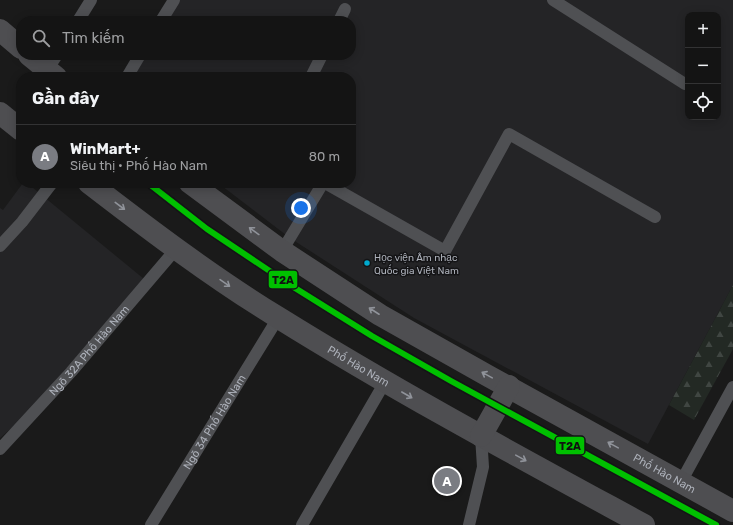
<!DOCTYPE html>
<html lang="vi">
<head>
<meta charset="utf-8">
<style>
	body { margin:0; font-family:Rubik,sans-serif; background:#1d1d1d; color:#f1f3f6 }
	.controls { position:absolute; right:12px; top:12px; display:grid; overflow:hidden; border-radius:8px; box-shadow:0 2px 10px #0003 }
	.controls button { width:36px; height:36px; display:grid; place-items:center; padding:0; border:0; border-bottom:1px solid #333334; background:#141414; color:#f1f3f6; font:20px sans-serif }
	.you { position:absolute; left:301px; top:208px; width:14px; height:14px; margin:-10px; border:3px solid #fff; border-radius:50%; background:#1a73e8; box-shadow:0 0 0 6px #1a73e833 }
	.badge { display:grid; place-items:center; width:26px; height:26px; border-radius:50%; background:#7a7c82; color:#fff; font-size:13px; font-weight:700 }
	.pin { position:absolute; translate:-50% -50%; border:2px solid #fff; box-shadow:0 1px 4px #0006 }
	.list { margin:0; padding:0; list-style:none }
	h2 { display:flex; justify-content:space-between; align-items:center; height:52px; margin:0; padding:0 16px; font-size:17px }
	h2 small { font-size:13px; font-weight:400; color:#9d9ea0 }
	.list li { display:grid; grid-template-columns:26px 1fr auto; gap:12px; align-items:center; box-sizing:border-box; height:64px; padding:0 16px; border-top:1px solid #333334 }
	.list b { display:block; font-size:15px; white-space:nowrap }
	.list p { margin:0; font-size:13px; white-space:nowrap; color:#9d9ea0 }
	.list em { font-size:13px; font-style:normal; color:#9d9ea0 }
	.icon { flex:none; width:22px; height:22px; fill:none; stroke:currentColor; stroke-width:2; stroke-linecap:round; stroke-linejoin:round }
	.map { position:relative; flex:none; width:733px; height:525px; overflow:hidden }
	.search { position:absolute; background:#141414; box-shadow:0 2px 10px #0003; left:16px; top:16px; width:340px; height:44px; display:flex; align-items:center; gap:10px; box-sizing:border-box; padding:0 14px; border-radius:16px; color:#9d9ea0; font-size:15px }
	.panel { position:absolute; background:#141414; box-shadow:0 2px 10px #0003; left:16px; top:72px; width:340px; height:116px; border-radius:16px }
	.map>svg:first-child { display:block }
	.built { fill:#242426; fill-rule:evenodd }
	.forest { fill:url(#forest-firs) }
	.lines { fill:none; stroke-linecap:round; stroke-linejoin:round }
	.service { stroke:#4f5053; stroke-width:12 }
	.secondary { stroke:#4e4e51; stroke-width:22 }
	.metro-1-casing { stroke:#141416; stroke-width:9 }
	.metro-1 { stroke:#00c000; stroke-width:6 }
	.oneway { stroke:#90939a }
	.bus-dot { fill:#00a9ce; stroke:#141416; stroke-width:1.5 }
	.labels { text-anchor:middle; stroke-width:3; stroke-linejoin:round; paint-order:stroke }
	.bus-label { font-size:10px; fill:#adb1ba; stroke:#141416; text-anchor:start }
	.street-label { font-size:11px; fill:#adb1ba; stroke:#141416 }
	.line-badge { stroke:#141416; stroke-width:1.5 }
	.pale-badge-label { font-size:11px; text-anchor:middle; font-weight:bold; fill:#111 }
</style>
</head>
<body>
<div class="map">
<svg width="733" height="525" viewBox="0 0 733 525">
	<defs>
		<pattern id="forest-firs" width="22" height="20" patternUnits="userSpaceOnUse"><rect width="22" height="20" fill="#232924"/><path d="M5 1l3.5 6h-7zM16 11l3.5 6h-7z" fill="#404642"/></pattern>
	</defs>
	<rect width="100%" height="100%" fill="#1a1a1a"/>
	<!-- built -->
	<g class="built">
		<path d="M174,0H733V285L648,444L414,318L290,238L218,183H351V77H127L140,55H351V21H161ZM688,15H718V117H688Z"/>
		<path d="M23,183H27L144,279L22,419L0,438V208L3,210Z"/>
	</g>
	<!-- forest -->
	<path class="forest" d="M733,285V349L694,420L669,405Z"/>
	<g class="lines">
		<!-- service -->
		<g class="service">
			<path d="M553,0L685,84"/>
			<path d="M78,21L91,0"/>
			<path d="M161,21L174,0"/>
			<path d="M339,21L345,9"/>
			<path d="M47,70L57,55"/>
			<path d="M127,77L140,55"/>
			<path d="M311,77L322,55"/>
			<path d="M325,183L445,251L509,134L655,217"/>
			<path d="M0,246L22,222L52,183"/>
			<path d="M282,251L323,183"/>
			<path id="s1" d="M0,449L71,372L176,249"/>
			<path d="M681,482L733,387"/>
			<path id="s2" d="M151,525L278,318"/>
			<path d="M302,525L385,382"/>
			<path d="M469,525L483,467L481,436"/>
		</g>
		<!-- secondary -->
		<g class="secondary">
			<path d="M0,30L21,48"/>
			<path d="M29,55L56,77"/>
			<path d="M0,113L21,130"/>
			<path id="s3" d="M89,183C150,230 212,277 279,318C398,392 521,458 644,525"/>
			<path id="s4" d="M190,183L282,251L380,315L490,377L733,511"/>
			<path d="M481,436L509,386"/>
		</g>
		<defs>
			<path id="metro-1" d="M148,183L207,229L295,288L372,336L451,381L716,525"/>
		</defs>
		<!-- metro-1 casing -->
		<use href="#metro-1" class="metro-1-casing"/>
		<!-- metro-1 -->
		<use href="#metro-1" class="metro-1"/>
	</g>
	<!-- one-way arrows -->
	<defs><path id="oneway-shaft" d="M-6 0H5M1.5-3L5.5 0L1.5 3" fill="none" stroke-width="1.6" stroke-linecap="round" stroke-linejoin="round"/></defs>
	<g class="oneway">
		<use href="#oneway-shaft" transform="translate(120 206) rotate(37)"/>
		<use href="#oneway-shaft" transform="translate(254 231) rotate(-144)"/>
		<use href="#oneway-shaft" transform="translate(225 283) rotate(35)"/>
		<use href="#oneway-shaft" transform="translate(374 311) rotate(-147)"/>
		<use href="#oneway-shaft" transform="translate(487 375) rotate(-151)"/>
		<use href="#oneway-shaft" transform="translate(407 395) rotate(30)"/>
		<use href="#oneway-shaft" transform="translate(613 445) rotate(-151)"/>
		<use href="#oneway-shaft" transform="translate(521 458) rotate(29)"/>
	</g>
	<!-- markers -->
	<circle class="bus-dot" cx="367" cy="263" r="3.5"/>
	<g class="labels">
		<!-- bus labels -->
		<g class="bus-label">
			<text x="374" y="261">Học viện Âm nhạc<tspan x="374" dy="13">Quốc gia Việt Nam</tspan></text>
		</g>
		<!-- street labels -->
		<g class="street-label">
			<text dy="4" stroke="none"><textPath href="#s1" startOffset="133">Ngõ 32A Phố Hào Nam</textPath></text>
			<text dy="4" stroke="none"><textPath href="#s3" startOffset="326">Phố Hào Nam</textPath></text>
			<text dy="4" stroke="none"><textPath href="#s2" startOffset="121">Ngõ 34 Phố Hào Nam</textPath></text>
			<text dy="4" stroke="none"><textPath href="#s4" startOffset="557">Phố Hào Nam</textPath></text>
		</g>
	</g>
	<g class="line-badge">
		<rect x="268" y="270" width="30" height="19" rx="4" fill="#00c000"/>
		<rect x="555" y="436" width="30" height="19" rx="4" fill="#00c000"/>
	</g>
	<g class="pale-badge-label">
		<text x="283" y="284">T2A</text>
		<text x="570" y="450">T2A</text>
	</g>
</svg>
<div class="controls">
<button>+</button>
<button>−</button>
<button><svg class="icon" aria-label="locate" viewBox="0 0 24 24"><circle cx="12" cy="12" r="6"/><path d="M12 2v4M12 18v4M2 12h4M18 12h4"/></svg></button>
</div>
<div class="you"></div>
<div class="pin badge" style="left:447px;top:481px">A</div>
<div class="search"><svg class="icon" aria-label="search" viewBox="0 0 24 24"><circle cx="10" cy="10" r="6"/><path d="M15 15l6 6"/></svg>Tìm kiếm</div>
<section class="panel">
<h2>Gần đây<small></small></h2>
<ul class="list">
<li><span class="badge">A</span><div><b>WinMart+</b><p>Siêu thị · Phố Hào Nam</p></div><em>80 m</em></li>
</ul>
</section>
</div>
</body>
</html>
